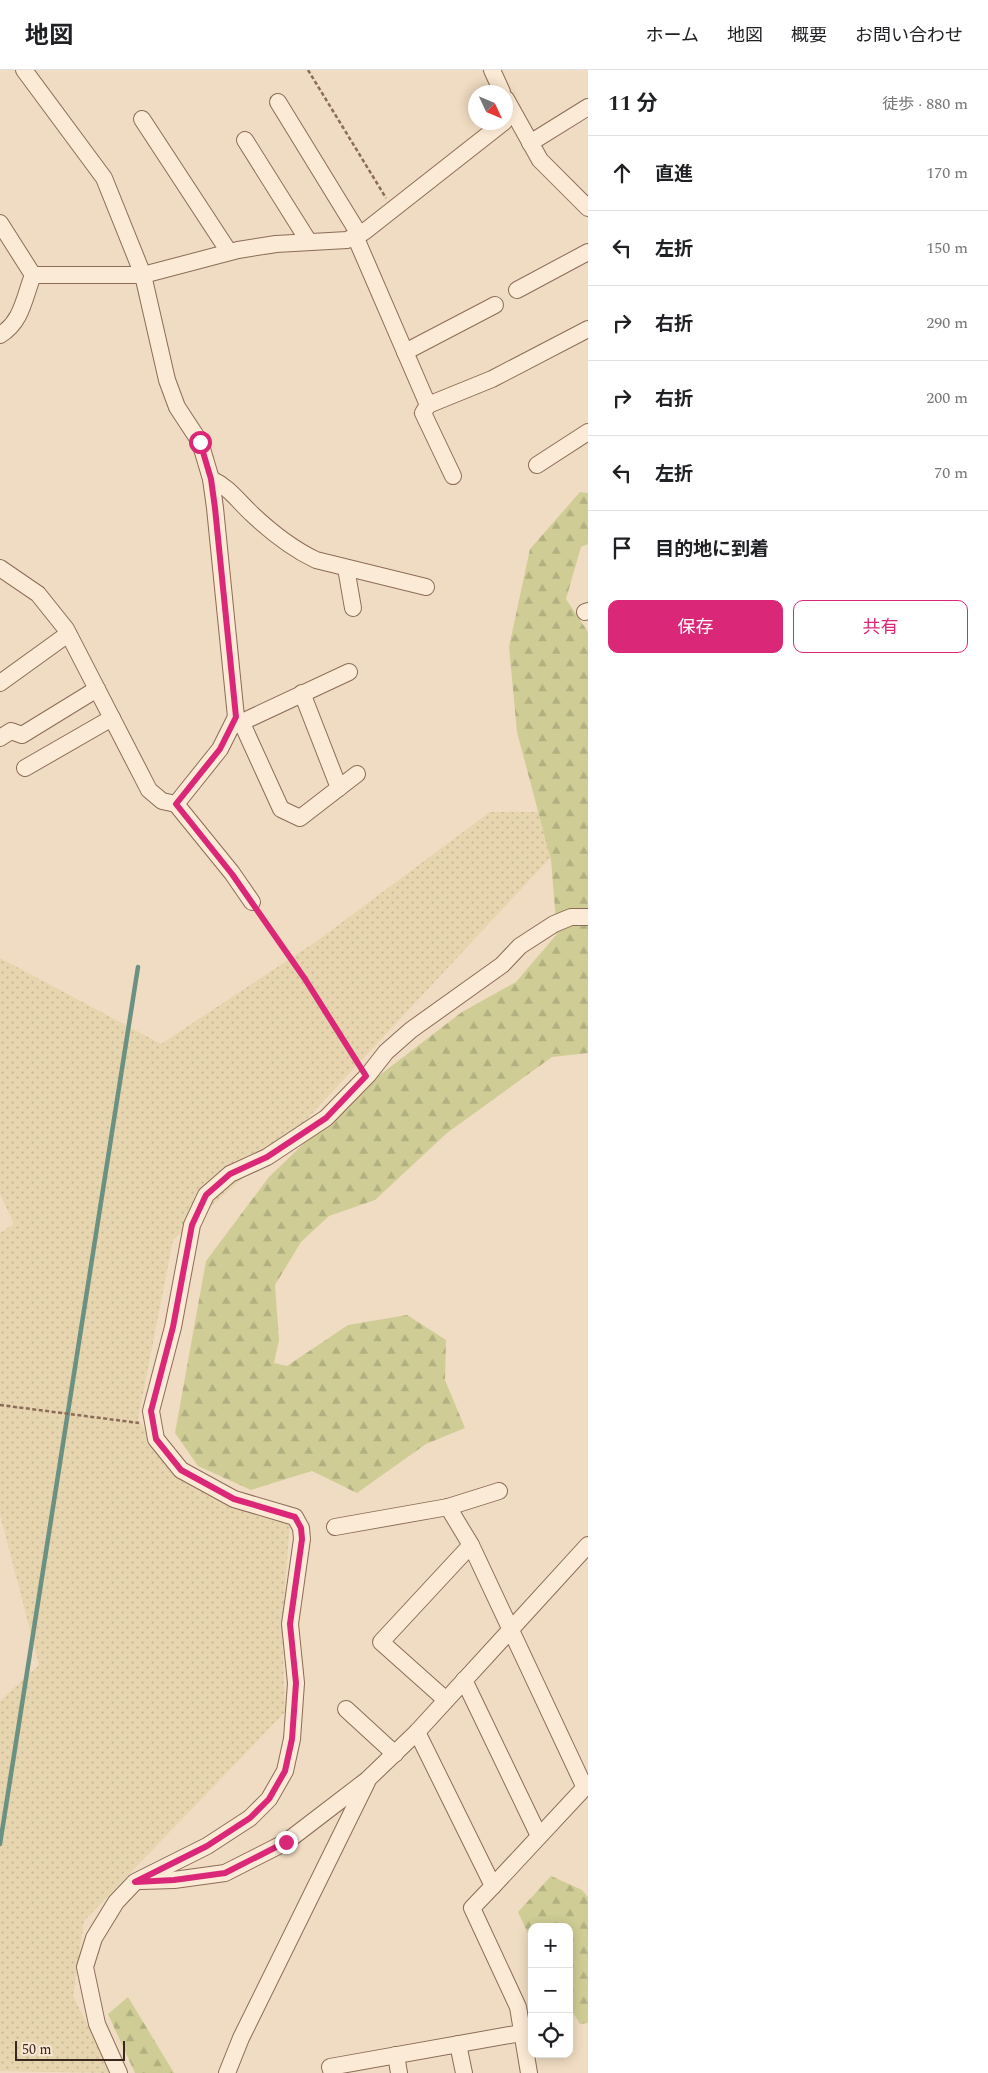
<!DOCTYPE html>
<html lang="ja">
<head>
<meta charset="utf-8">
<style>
	body { margin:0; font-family:Spectral,"Noto Sans JP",serif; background:#f2f2f2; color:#202124 }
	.controls { position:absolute; right:15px; bottom:15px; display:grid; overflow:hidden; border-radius:10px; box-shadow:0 2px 12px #0003 }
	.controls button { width:45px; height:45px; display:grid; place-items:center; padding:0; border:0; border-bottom:1px solid #e0e0e0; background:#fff; color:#202124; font:25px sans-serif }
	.compass { position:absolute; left:468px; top:15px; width:45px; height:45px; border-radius:50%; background:#fff; box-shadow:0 2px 12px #0003; rotate:134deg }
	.scale { position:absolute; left:15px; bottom:12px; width:110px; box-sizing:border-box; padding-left:5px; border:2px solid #3a271d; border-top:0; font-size:14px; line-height:18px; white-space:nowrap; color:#3a271d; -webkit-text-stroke:4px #f7e7d2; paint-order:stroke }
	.stop { position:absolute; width:15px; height:15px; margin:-11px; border:4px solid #db2777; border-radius:50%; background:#fff }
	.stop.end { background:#db2777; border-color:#fff; box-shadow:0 1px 5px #0008 }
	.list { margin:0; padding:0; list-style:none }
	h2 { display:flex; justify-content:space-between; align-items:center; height:65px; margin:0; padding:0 20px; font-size:21px }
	h2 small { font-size:16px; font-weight:400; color:#757577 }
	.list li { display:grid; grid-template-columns:32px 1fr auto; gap:15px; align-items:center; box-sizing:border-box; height:75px; padding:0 20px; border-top:1px solid #e0e0e0 }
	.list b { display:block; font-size:19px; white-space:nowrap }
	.list em { font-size:16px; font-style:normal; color:#757577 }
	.actions { display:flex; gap:10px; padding:15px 20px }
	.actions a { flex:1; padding:11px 0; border:1px solid #db2777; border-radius:10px; text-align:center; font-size:18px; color:#db2777 }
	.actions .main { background:#db2777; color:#fff }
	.icon { flex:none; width:28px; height:28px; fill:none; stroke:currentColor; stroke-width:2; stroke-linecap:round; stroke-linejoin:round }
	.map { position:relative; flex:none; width:588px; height:2003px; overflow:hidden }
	header { display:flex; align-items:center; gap:30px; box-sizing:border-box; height:70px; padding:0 25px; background:#fff; border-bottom:1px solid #e0e0e0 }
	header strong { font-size:24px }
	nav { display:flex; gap:28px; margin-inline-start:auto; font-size:18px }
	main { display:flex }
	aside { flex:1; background:#fff }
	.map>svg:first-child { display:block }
	.farmland { fill:url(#farmland-dots) }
	.forest { fill:url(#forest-firs) }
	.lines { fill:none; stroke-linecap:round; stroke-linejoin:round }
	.stream { stroke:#6b9182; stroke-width:4.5 }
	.minor-casing { stroke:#8b6c58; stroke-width:18 }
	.path { stroke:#8b6c58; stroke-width:2.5; stroke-dasharray:4 2.5; stroke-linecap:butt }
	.minor { stroke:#fbead5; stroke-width:16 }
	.route { stroke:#db2777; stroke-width:6 }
</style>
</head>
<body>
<header>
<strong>地図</strong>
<nav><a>ホーム</a><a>地図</a><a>概要</a><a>お問い合わせ</a></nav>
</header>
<main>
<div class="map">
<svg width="588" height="2003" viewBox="0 0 588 2003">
	<defs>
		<pattern id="farmland-dots" width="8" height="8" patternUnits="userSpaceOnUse" patternTransform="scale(1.25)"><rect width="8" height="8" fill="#e6d5ae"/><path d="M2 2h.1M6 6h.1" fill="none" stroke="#c6b795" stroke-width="1.8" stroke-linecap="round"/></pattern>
		<pattern id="forest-firs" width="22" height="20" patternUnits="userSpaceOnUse" patternTransform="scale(1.25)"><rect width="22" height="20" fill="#cfcd95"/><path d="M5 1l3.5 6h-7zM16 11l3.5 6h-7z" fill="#b2b080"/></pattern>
	</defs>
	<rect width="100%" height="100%" fill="#f0dcc2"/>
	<!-- farmland -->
	<path class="farmland" d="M490,742H544L550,788L291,1066L173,1170L138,1349L176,1406L246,1439L290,1450L282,1559L285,1642L84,1851L73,1926L111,2003L0,2001V1631L39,1595L0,1444V1163L14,1154L0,1124V888L161,974L317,871Z"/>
	<!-- forest -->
	<g class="forest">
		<path d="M580,422L588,423V474L581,477L566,529L588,562V983L552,987L447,1063L375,1130L329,1146L301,1172L275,1215L279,1270L274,1293L287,1296L348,1255L407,1245L446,1270L445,1310L465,1358L426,1374L357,1423L312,1401L251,1420L198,1396L175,1363L206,1191L269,1107L355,1024L462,942L516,912L557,864L551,790L517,662L509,577L530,479Z"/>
		<path d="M551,1806L582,1820L588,1827V1953L580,1954L569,1936V1857H532V1872L518,1842Z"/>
		<path d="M128,1927L174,2003H135L108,1944Z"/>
	</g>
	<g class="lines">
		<!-- stream -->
		<path class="stream" d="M0,1774L138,897"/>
		<defs>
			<g id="minor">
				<path d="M24,0L104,108L143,205L167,310L177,337L200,372L211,409L215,438L236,647L245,660L281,739L300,748L357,704"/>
				<path d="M492,0L502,22"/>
				<path d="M506,29L540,90L588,138"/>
				<path d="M278,32L359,164"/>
				<path d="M142,49L229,182"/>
				<path d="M245,70L309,172"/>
				<path d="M530,73L588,37"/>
				<path d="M0,153L33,205"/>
				<path d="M355,166L428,335L492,309L588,259"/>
				<path d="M33,205H143L238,180L276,174L347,170L364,162L504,52"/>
				<path d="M517,220L588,182"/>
				<path d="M0,265C22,252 24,228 33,205"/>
				<path d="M405,282L495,235"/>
				<path d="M428,335L423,343L453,406"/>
				<path d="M537,395L588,362"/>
				<path d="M211,409C229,417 238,431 252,444C271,462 293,479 316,490L426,517"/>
				<path d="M0,498L38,524L66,559L149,720L162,731L176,734L220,679L236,647"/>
				<path d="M346,498L353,538"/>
				<path d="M585,542L588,541"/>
				<path d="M0,613L68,564"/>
				<path d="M302,623L339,718"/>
				<path d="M240,653L349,602"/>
				<path d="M0,668L11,661L22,665L97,619"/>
				<path d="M25,698L112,648"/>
				<path d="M176,734L232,803L252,832"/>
				<path d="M448,1437L471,1475L585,1718"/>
				<path d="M335,1457L448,1437L499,1421"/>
				<path d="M464,1610L539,1766"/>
				<path d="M446,1630L381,1572L471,1475"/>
				<path d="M346,1639L395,1684"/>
				<path d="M417,1662L493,1816L588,1714"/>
				<path d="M141,1811L174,1810L225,1803L286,1772L367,1710L417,1662L588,1475"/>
				<path d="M493,1816L472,1838L518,1937L529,2003"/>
				<path d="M458,1974L464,2003"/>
				<path d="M396,1985L399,2003"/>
				<path d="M119,2003L97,1954L85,1897L94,1868L116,1832L135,1812L207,1776L250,1748L269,1729L285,1701L292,1669L296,1613L290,1554L302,1469L301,1458L295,1447L234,1429L181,1400L156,1369L151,1341L173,1257L192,1155L206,1125L230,1104L267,1087L326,1048L368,1005L386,982L411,960L502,895L520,876L554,854L571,847H588"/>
				<path d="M227,2003L241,1968L367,1712"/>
				<path d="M332,2003L330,1997L532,1961"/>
			</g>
		</defs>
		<!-- minor casing -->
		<use href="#minor" class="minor-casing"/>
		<!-- path -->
		<g class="path">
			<path d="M308,0L386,128"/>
			<path d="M260,843L305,909L358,993"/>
			<path d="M0,1335L139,1353"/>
		</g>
		<!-- minor -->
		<use href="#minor" class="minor"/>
	</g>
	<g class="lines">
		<!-- route -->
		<path class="route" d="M200,372L211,409L215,438L236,647L220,679L176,734L232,804L305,909L366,1006L326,1048L267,1087L230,1104L206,1125L192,1155L173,1257L151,1341L156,1369L181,1400L234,1429L295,1447L301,1458L302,1469L290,1554L296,1613L292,1669L285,1701L269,1729L250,1748L207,1776L135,1812L174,1810L225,1803L286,1772"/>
	</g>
</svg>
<div class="controls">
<button>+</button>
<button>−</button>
<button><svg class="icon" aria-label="locate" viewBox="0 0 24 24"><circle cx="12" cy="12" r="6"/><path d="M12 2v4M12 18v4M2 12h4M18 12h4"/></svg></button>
</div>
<svg class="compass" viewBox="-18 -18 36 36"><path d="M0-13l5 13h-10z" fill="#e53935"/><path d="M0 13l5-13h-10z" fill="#757577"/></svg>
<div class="scale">50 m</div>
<div class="stop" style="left:200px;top:372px"></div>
<div class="stop end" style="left:286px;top:1772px"></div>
</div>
<aside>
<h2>11 分<small>徒歩 · 880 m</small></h2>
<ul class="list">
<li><svg class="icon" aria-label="ahead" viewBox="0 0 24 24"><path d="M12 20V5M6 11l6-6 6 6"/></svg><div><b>直進</b></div><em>170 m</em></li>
<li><svg class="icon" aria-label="left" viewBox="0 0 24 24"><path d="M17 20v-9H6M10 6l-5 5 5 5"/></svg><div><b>左折</b></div><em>150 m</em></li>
<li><svg class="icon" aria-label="right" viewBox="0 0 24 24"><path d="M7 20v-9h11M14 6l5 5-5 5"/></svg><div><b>右折</b></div><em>290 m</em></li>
<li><svg class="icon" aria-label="right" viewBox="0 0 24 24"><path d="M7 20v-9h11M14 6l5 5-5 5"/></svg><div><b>右折</b></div><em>200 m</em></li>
<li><svg class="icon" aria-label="left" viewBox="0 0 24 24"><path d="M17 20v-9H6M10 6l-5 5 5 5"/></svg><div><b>左折</b></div><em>70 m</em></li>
<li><svg class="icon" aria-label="arrive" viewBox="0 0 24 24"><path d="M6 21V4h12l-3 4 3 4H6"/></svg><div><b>目的地に到着</b></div></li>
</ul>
<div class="actions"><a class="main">保存</a><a>共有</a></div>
</aside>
</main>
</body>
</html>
